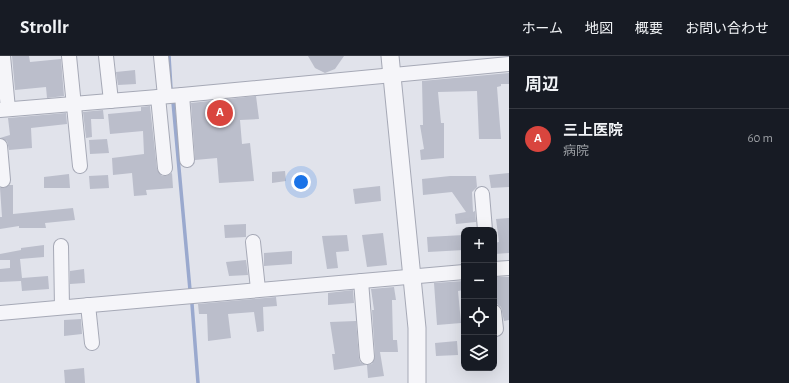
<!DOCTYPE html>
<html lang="ja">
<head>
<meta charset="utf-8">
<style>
	body { margin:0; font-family:"Alegreya Sans","Noto Sans JP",sans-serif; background:#242831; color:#f1f3f6 }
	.controls { position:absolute; right:12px; bottom:12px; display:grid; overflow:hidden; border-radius:8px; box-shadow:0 4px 16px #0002 }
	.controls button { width:36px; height:36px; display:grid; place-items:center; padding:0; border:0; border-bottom:1px solid #363941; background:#171b24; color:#f1f3f6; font:20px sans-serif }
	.you { position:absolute; left:301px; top:126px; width:14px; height:14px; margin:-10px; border:3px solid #fff; border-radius:50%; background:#1a73e8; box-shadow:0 0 0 6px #1a73e833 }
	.badge { display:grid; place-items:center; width:26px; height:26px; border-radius:50%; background:#d9453e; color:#fff; font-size:13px; font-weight:700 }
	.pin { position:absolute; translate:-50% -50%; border:2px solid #fff; box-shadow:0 1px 4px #0006 }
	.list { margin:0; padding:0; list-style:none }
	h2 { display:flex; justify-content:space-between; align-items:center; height:52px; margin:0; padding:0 16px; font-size:17px }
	h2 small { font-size:13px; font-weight:400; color:#9ea1a6 }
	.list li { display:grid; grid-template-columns:26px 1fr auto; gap:12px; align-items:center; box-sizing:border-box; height:60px; padding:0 16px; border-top:1px solid #363941 }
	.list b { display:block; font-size:15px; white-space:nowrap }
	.list p { margin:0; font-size:13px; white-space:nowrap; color:#9ea1a6 }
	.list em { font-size:13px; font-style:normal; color:#9ea1a6 }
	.icon { flex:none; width:22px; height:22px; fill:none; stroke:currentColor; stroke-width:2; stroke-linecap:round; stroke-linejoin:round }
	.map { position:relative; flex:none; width:509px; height:327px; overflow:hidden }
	header { display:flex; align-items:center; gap:24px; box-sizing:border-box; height:56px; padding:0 20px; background:#171b24; border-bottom:1px solid #363941 }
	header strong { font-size:19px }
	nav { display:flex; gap:22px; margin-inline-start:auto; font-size:14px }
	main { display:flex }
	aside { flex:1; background:#171b24 }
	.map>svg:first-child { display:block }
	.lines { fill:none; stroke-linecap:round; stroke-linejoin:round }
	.stream { stroke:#9aa9ce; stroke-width:3.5 }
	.building { fill:#bbbecb }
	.minor-casing { stroke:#a6a9b6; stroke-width:16 }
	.tertiary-casing { stroke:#a6a9b6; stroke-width:19 }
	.minor { stroke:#f5f5f9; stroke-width:14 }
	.tertiary { stroke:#f5f5f9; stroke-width:17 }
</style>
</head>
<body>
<header>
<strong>Strollr</strong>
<nav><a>ホーム</a><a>地図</a><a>概要</a><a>お問い合わせ</a></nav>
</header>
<main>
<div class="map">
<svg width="509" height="327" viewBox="0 0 509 327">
	<rect width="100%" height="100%" fill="#e1e3eb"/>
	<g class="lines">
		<!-- stream -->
		<g class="stream">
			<path d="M169,0L171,33"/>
			<path d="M173,46L190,234"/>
			<path d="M192,248L198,327"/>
		</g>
	</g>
	<!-- building -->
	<g class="building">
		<path d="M12,0H29L30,6L61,3L64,40L47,42L46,31L15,34Z"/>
		<path d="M308,0H344L335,13L325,17L315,12Z"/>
		<path d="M135,14L136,28L118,29L116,16Z"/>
		<path d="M509,17V28H501V30L497,31L501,83H479L477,35L438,36L441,67H444V102L421,104L420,94L424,93L420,69H423L422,25Z"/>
		<path d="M256,40L259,63L240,64L242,88L250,87L254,125L219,127L217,102L195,104L191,47Z"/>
		<path d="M150,50L157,113L162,120H166L172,117L173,132L146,134L147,139L134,140L132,117L113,119L112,102L144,98L143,75L110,78L108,58L141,55V51Z"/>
		<path d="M103,54L104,63H91L92,81L86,82L83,56Z"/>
		<path d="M66,57L67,68L31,72L32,92L9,94L7,85L0,82L10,79L8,62Z"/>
		<path d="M107,83L109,97L90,98L89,84Z"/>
		<path d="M285,115L286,125L272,127V116Z"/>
		<path d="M509,117V131L491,132L489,119Z"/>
		<path d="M69,118L70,132H44V121Z"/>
		<path d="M108,119L109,132L90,133L89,120Z"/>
		<path d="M450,120H476L477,131L472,136L473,156L475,155L476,166L456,168L455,158L466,156L452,136L423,139L422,123Z"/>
		<path d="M9,129H13V158L73,152L75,164L45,167L46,172H19V170L0,173V161H2L0,132H4Z"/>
		<path d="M380,130L381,145L355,148L353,133Z"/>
		<path d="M509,162V197L494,198V187L499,186L496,163Z"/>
		<path d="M246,168V181L225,182L224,169Z"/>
		<path d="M383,177L387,209L367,211L362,179Z"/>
		<path d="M347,179L349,195L336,196L338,212L327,213L322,180Z"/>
		<path d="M464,179V194L428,196L427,181Z"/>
		<path d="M44,189V201L20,203L22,222L48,220L49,233L22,235L21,225L0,226V213L10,212V204H0V198L21,194V192Z"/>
		<path d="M292,195V208L264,210V197Z"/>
		<path d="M246,204L248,219L229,220L226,206Z"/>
		<path d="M84,213L85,227L70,228V215Z"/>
		<path d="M495,221H509V264L504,265L501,251L497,248Z"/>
		<path d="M464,225V234L458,235L461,267L437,269L434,227Z"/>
		<path d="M394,231L396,244H392L393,284H397L398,296H380L384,320L368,322L367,309L372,308L375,300L372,254H374L371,233Z"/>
		<path d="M353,234L354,247L328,249V237Z"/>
		<path d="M276,241L277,250L263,251L264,275L257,276L254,256L228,258L231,282L208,285L207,258H199L198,248Z"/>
		<path d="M81,263L82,278L64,280V264Z"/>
		<path d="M356,265L359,302L360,306L366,309L334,314L332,298H335L330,266Z"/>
		<path d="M457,285L458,299L436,300L435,287Z"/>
		<path d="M84,312L85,327H65L64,314Z"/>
	</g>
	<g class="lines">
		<defs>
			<g id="minor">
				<path d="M3,0L8,53"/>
				<path d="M69,0L80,110"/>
				<path d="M106,0L111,45"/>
				<path d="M161,0L165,40"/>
				<path d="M182,39L187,104"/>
				<path d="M158,41L165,112"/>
				<path d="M0,54L182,39L509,8"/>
				<path d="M0,90L3,124"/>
				<path d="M482,138L485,174"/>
				<path d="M253,186L258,233"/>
				<path d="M61,190L62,251"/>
				<path d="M494,213L509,212"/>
				<path d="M361,225L367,301"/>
				<path d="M88,249L92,287"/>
				<path d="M494,256L496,273"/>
				<path d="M0,257L464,216"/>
			</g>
			<path id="tertiary" d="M390,0L417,272V327"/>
		</defs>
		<!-- minor casing -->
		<use href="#minor" class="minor-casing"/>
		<!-- tertiary casing -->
		<use href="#tertiary" class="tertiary-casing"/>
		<!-- minor -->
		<use href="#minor" class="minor"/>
		<!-- tertiary -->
		<use href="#tertiary" class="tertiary"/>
	</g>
</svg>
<div class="controls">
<button>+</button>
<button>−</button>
<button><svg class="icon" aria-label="locate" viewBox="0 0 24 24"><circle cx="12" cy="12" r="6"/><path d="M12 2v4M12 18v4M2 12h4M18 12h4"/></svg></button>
<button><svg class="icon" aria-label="layers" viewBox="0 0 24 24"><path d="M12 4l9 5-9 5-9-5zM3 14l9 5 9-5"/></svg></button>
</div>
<div class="you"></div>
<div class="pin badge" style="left:220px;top:57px">A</div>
</div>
<aside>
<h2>周辺<small></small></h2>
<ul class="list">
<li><span class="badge">A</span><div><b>三上医院</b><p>病院</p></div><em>60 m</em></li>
</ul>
</aside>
</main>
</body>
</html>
